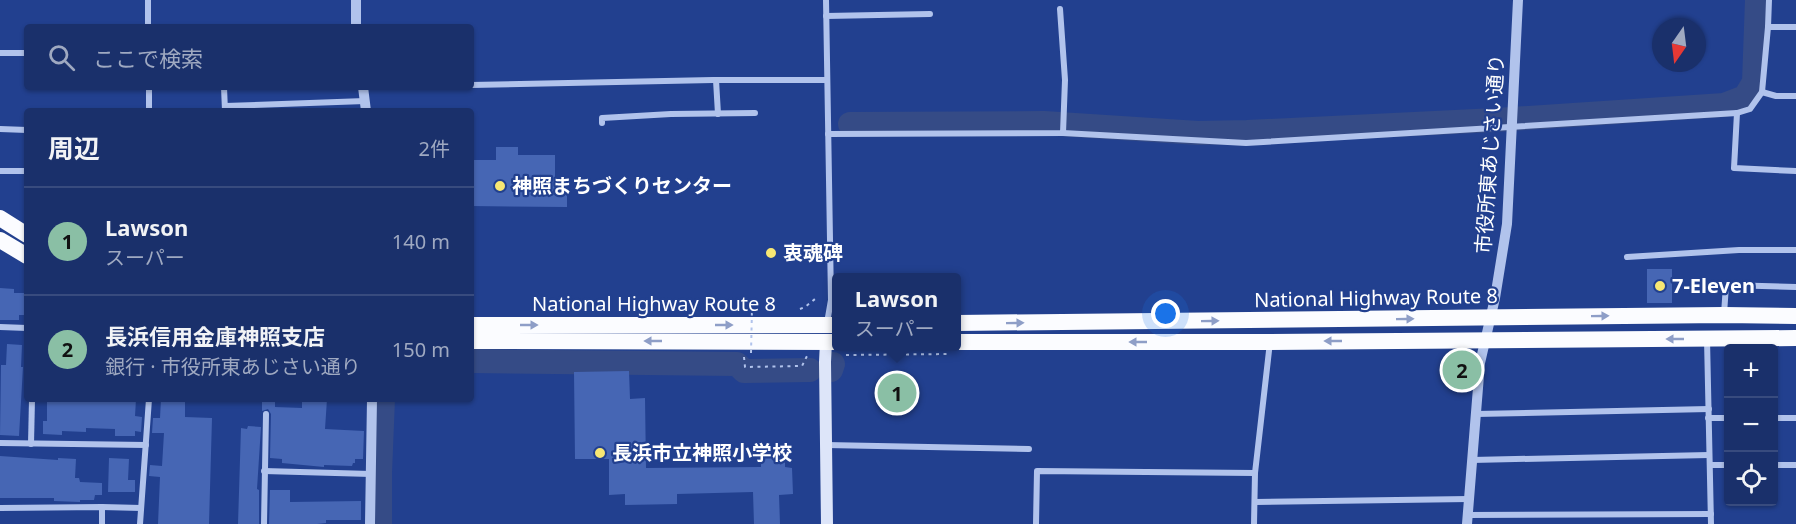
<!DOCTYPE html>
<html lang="ja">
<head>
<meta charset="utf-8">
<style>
	body { margin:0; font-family:"Noto Sans","Noto Sans JP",sans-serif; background:#273c73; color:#f1f3f6 }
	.controls { position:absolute; right:18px; bottom:18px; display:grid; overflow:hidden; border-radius:6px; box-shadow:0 2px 4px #0004 }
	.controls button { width:54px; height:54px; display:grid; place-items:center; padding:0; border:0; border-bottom:2px solid #384b7e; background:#1a306b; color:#f1f3f6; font:30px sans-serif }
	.compass { position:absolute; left:1652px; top:18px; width:54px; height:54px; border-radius:50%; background:#1a306b; box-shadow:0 2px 4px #0004; rotate:194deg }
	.you { position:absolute; left:1166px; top:314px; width:21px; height:21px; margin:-15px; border:4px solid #fff; border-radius:50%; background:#1a73e8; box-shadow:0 0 0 9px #1a73e833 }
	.badge { display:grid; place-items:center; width:39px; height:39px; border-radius:50%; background:#8abfa5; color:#111; font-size:20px; font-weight:700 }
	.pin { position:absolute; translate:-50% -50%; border:3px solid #fff; box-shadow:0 2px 6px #0006 }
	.popup { position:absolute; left:832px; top:273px; width:129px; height:78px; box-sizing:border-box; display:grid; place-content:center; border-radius:6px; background:#1a306b; filter:drop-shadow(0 2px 4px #0005); font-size:20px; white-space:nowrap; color:#9fa9c1 }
	.popup b { font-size:22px; color:#f1f3f6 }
	.popup::after { content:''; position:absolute; left:50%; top:100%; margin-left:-12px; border:12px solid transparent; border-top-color:#1a306b }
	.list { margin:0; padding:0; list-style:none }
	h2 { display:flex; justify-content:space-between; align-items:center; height:78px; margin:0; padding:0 24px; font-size:26px }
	h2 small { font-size:20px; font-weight:400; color:#9fa9c1 }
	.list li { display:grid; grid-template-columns:39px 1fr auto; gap:18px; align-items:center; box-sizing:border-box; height:108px; padding:0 24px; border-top:2px solid #384b7e }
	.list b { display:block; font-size:22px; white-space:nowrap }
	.list p { margin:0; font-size:20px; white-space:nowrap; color:#9fa9c1 }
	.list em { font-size:20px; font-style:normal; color:#9fa9c1 }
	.icon { flex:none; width:33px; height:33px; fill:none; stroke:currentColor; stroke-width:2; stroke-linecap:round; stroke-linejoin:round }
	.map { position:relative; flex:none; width:1796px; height:524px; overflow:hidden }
	.search { position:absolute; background:#1a306b; box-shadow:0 2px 4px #0004; left:24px; top:24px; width:450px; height:66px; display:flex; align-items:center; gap:15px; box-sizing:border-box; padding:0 21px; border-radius:6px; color:#9fa9c1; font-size:22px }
	.panel { position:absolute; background:#1a306b; box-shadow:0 2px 4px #0004; left:24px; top:108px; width:450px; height:294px; border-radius:6px }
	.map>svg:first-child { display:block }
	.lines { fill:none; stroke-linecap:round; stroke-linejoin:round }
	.river { stroke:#354b86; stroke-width:24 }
	.building { fill:#4666b4 }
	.path { stroke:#b1c3ec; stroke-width:2; stroke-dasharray:3 4.5; stroke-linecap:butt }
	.minor { stroke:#b1c3ec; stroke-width:6 }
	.tertiary { stroke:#b1c3ec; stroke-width:10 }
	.secondary { stroke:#dde5f9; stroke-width:12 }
	.trunk { stroke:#fbfcff; stroke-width:16 }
	.path-bridge { stroke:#b1c3ec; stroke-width:2; stroke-dasharray:3 4.5; stroke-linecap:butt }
	.oneway { fill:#8e9ec7 }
	.poi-dot { fill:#f8e773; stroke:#22408f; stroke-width:2 }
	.labels { text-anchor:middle; stroke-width:4.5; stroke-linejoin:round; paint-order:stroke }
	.street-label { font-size:20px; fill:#fff; stroke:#22408f }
	.poi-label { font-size:20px; font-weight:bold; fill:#fff; stroke:#22408f; text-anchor:start }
</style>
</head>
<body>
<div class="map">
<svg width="1796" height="524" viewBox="0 0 1796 524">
	<rect width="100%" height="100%" fill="#22408f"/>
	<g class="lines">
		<!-- river -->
		<g class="river">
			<path d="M850,124L1044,123L1198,133L1247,132L1496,120L1724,105L1745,97L1754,82L1757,0"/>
			<path d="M471,361L737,364L744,371L810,370"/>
			<path d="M831,370L833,364"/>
			<path d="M380,524V473L383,399"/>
		</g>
	</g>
	<!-- building -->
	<g class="building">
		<path d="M496,147H518V155H555V184H567V207L471,206V160H496Z"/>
		<rect x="1647" y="269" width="25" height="34"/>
		<path d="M0,288L14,289V293H27V315H19V320H0Z"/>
		<path d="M7,344L22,345L21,367H23L19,436L0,435L1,365H6Z"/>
		<path d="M629,371L630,399L645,398L646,468L761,467V458L785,457V467L792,468L793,494L779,495L780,524H754L753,492L677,494V504L625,505V494L609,495V459H575L574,372Z"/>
		<rect x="884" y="383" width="29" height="23"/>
		<path d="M47,399H136L135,416L142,417L141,432L135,431V436H115V429L86,428V432L62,431V435L43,434V421H47Z"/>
		<path d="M161,399H185V417L212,418L209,524H158L160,477L149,476L150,465L162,466L164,433H152L153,418H160Z"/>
		<path d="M262,399H275V407L302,408V399H327L325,429L364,431L363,459H355V463H353L352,466L324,465V467L282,463V459L270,458L271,414L268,409L262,411Z"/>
		<path d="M248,426L261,427L257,489L259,490V524H238L241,428L247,429Z"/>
		<path d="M0,456L58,460V458L76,459L75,478H79L80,482L102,483V495H95L94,500H80V502L54,501V498H0Z"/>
		<path d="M109,458L129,459L128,480H135V492H108Z"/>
		<path d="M270,490H290V502L361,501V520H326V523L317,524H269Z"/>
	</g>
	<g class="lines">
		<!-- path -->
		<g class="path">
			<path d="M800,309L805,307L815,299"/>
			<path d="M846,355L949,354"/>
			<path d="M1459,356L1466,362"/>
			<path d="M744,357L745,367L802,366L807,356"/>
		</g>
		<!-- minor -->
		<g class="minor">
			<path d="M148,0V27"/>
			<path d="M826,0L831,300L827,323"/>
			<path d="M826,16L930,14"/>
			<path d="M1768,27H1796"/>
			<path d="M0,53H27"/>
			<path d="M716,80L718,114"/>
			<path d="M471,85L713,80H827"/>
			<path d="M149,87V111"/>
			<path d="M224,87L225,111"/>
			<path d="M371,87H377"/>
			<path d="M1762,92L1776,96H1796"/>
			<path d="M225,106L365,101"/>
			<path d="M1737,113L1734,168L1796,171"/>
			<path d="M602,123V118L671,114L755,113"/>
			<path d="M0,129L27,130"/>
			<path d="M1063,133L1246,143L1737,113L1750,109L1762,92L1768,27L1769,0"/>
			<path d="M828,134L1063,133L1065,80L1060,9"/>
			<path d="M0,171H27"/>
			<path d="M1627,257L1739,250H1796"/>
			<path d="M1724,314L1726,285L1796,287"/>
			<path d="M0,327L27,328"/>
			<path d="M1707,339L1711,524"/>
			<path d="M1476,414L1709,409"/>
			<path d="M1708,418H1728"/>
			<path d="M1774,418H1796"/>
			<path d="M0,443L146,445"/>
			<path d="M31,444L32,399"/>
			<path d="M826,445L1029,449"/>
			<path d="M1472,460L1709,455"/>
			<path d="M1710,465H1728"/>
			<path d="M1774,465H1796"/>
			<path d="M264,471L371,474"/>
			<path d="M1255,473L1270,342"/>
			<path d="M1255,502L1469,499"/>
			<path d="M102,507L141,508"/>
			<path d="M0,508L102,507V524"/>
			<path d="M1467,515L1711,514"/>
			<path d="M140,524L149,399"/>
			<path d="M264,524L266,414"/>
			<path d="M1036,524L1037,471L1255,473L1254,524"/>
		</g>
		<!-- tertiary -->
		<g class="tertiary">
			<path d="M356,0V27"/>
			<path d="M363,87L366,111"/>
			<path d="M370,524L372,399"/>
			<path d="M1467,524L1480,363L1495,298L1507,224L1518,0"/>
		</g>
		<!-- secondary -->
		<path class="secondary" d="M826,342L825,362L827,524"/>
		<!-- trunk -->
		<g class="trunk">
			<path d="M0,218L27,235"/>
			<path d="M0,240L27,256"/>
			<path d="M957,323L1724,315L1796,316"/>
			<path d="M471,325H837"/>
			<path d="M471,341L837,342"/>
			<path d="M957,342H1270L1796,338"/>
		</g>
		<!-- path-bridge -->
		<path class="path-bridge" d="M751,353L752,309"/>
	</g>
	<!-- one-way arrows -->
	<defs><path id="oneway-solid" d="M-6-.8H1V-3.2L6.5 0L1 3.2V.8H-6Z" transform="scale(1.5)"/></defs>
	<g class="oneway">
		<use href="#oneway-solid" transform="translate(1600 316) rotate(-1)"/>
		<use href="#oneway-solid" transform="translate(1405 319) rotate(-1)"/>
		<use href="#oneway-solid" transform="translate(1210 321) rotate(-1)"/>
		<use href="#oneway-solid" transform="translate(1015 323) rotate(-1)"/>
		<use href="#oneway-solid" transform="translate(529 325)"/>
		<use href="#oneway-solid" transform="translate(724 325)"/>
		<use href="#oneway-solid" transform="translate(1675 339) rotate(180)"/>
		<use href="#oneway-solid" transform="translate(653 341) rotate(-180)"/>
		<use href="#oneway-solid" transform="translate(1333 341) rotate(180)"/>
		<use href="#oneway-solid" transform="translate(1138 342) rotate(-180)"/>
	</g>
	<!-- markers -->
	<g class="poi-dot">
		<circle cx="500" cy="186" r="6"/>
		<circle cx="771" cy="253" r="6"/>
		<circle cx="1660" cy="286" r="6"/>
		<circle cx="600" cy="453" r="6"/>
	</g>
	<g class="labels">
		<!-- street labels -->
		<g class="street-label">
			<text transform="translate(1490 154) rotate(-86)" y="7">市役所東あじさい通り</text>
			<text transform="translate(1376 298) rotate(-1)" y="7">National Highway Route 8</text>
			<text x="654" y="311">National Highway Route 8</text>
		</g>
		<!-- poi labels -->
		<g class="poi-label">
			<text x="512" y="193">神照まちづくりセンター</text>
			<text x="783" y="260">衷魂碑</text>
			<text x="1672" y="293">7-Eleven</text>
			<text x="612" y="460">長浜市立神照小学校</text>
		</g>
	</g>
</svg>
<div class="controls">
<button>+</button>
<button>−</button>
<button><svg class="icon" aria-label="locate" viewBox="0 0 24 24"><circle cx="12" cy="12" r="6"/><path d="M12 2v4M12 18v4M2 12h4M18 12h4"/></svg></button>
</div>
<svg class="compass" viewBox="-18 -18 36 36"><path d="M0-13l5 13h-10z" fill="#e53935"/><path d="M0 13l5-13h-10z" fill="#9fa9c1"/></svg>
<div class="you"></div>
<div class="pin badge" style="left:897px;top:393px">1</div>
<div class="popup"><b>Lawson</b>スーパー</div>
<div class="pin badge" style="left:1462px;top:370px">2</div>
<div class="search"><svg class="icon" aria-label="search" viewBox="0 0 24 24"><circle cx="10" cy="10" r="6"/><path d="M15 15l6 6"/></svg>ここで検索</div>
<section class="panel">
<h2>周辺<small>2件</small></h2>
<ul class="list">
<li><span class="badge">1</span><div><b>Lawson</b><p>スーパー</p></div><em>140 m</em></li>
<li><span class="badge">2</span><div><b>長浜信用金庫神照支店</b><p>銀行 · 市役所東あじさい通り</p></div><em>150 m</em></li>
</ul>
</section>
</div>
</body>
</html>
